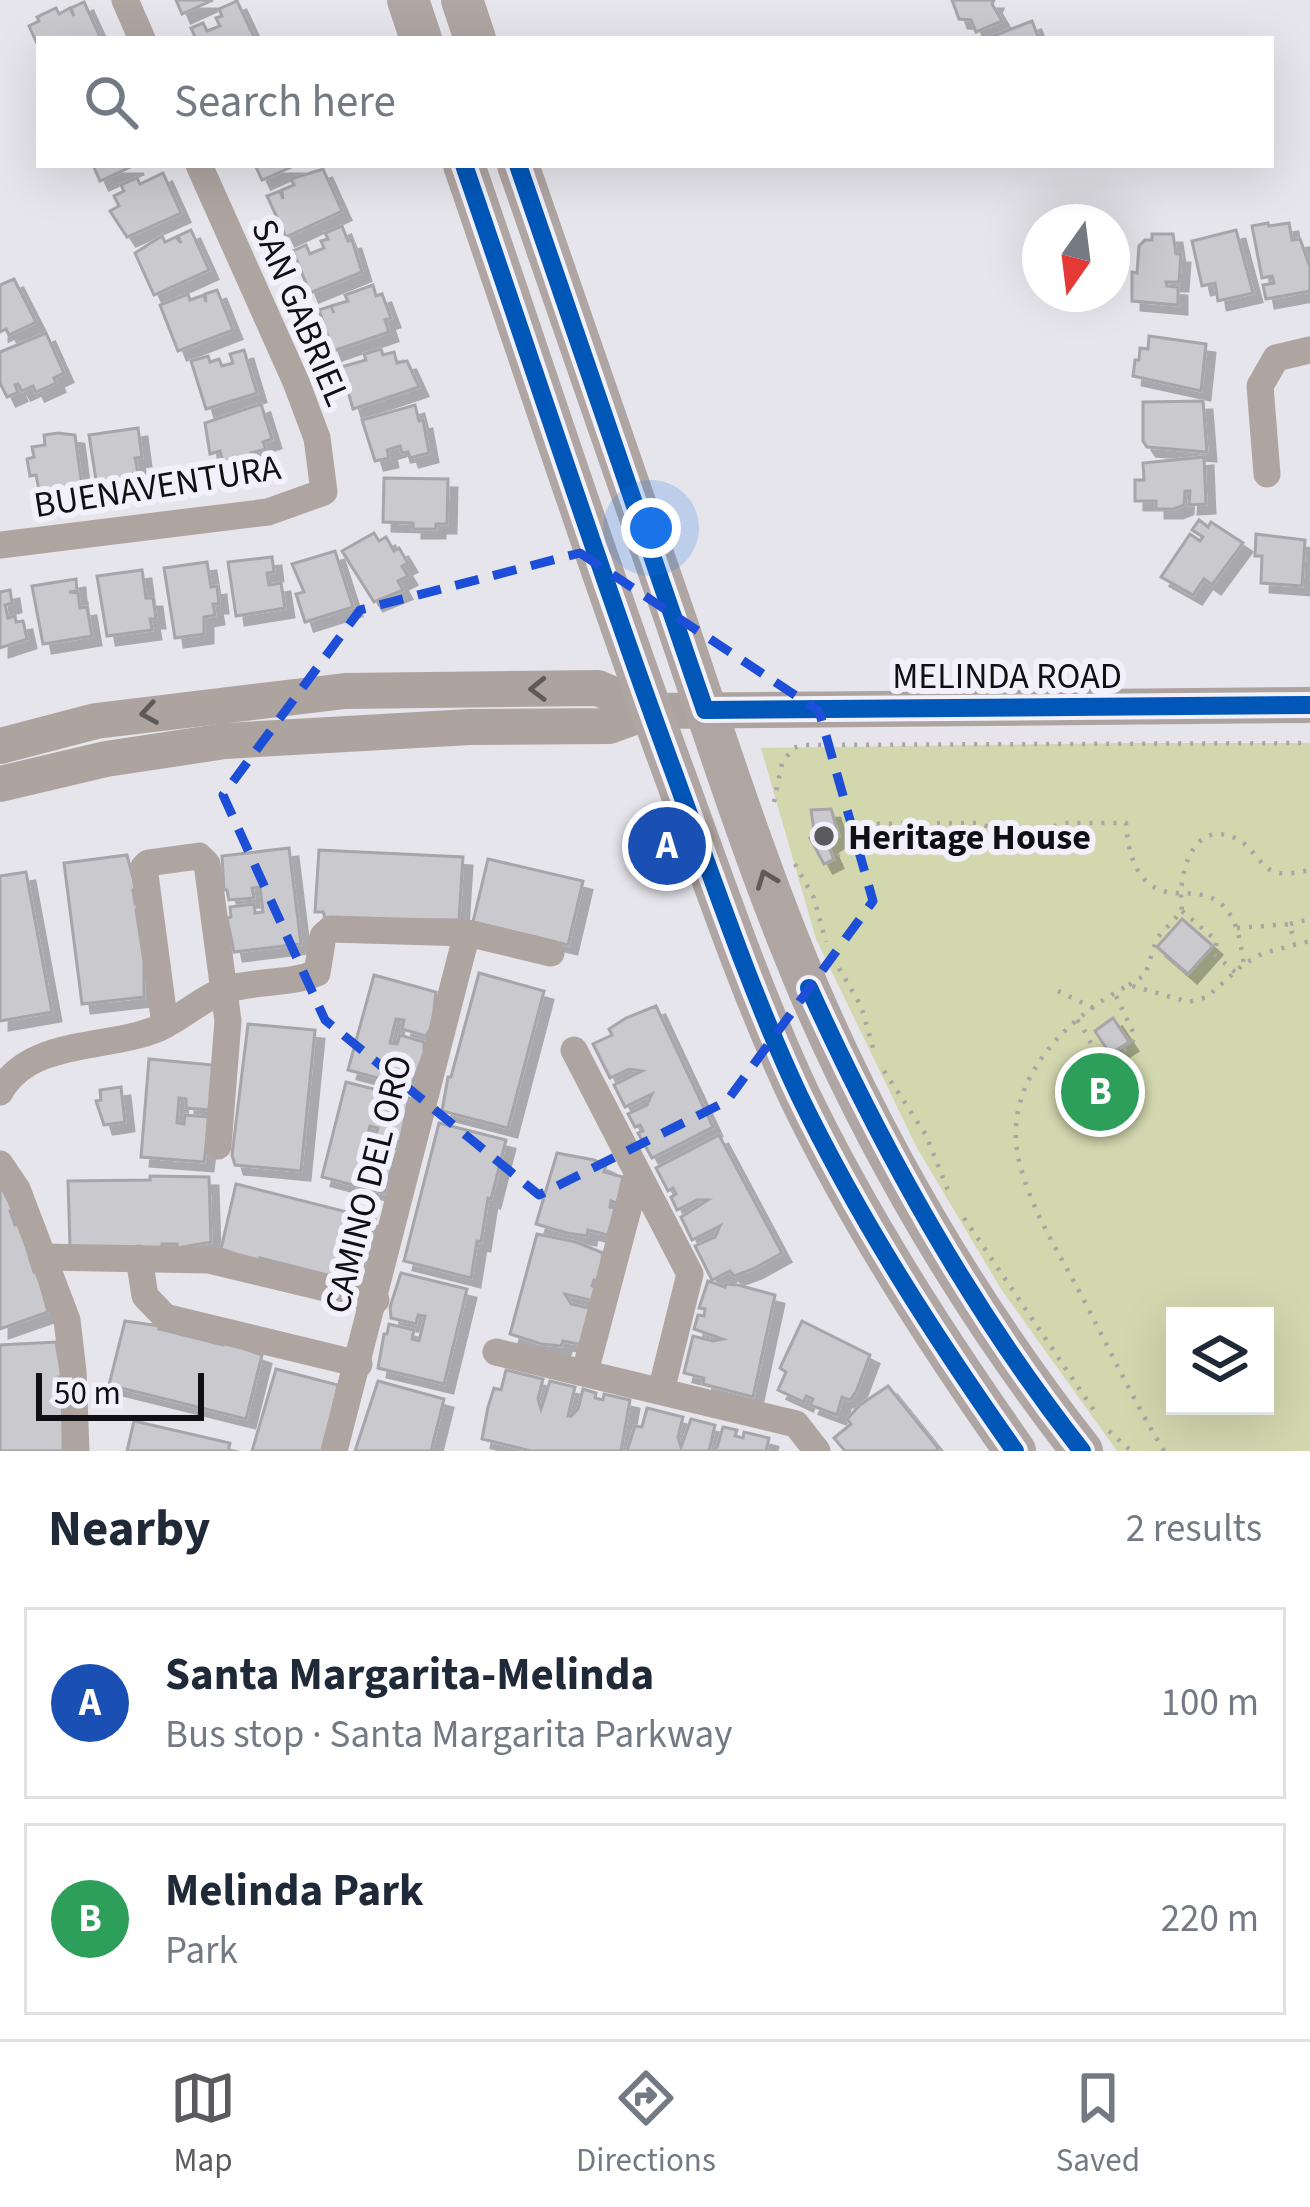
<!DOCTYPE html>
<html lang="en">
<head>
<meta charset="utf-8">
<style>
	body { margin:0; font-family:"Source Sans 3",sans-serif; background:#f6f6f7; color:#1f2937 }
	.controls { position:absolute; right:36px; bottom:36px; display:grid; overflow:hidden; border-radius:0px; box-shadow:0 12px 48px #0002 }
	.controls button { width:108px; height:108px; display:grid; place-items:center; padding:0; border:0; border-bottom:3px solid #e0e1e3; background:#fff; color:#1f2937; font:60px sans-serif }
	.compass { position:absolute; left:1022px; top:204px; width:108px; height:108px; border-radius:50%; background:#fff; box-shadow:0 12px 48px #0002; rotate:194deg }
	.scale { position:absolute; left:36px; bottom:30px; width:168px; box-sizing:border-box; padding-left:12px; border:6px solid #100f13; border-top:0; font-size:33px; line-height:42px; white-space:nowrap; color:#100f13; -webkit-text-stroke:9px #f2f0fa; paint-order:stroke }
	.you { position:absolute; left:651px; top:528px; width:42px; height:42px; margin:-30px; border:9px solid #fff; border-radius:50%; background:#1a73e8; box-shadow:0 0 0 18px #1a73e833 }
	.badge { display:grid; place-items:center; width:78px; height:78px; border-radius:50%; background:#5b5a5f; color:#fff; font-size:39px; font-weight:700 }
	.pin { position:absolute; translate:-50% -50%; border:6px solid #fff; box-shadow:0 3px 12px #0006 }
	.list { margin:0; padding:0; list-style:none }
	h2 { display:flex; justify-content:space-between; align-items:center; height:156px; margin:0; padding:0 48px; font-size:51px }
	h2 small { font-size:39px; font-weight:400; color:#747a83 }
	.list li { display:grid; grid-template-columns:78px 1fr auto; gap:36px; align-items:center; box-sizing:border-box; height:192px; margin:0 24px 24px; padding:0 24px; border:3px solid #e0e1e3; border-radius:0px }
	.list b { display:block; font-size:45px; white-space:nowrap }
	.list p { margin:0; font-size:39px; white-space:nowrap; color:#747a83 }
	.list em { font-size:39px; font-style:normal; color:#747a83 }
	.icon { flex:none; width:66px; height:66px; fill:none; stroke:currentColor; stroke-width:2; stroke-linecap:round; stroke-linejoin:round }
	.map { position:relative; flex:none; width:1310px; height:1451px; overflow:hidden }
	.search { position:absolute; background:#fff; box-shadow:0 12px 48px #0002; left:36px; right:36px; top:36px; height:132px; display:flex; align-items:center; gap:30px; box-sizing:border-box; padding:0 42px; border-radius:0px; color:#747a83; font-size:45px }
	.sheet { height:588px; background:#fff }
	nav { display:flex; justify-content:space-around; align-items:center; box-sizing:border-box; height:168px; border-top:3px solid #e0e1e3; background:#fff; font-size:33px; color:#747a83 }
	nav a { display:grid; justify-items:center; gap:6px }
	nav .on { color:#5b5a5f }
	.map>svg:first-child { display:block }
	.green { fill:#d2d7ae; fill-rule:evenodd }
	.building { fill:#cacace; stroke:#a6a5aa; stroke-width:3; filter:url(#shadow) }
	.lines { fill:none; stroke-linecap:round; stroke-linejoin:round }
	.path { stroke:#aaa4a4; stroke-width:4.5; stroke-dasharray:3 9; stroke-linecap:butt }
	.street { stroke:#afa5a0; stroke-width:27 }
	.secondary { stroke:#ada4a0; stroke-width:36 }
	.primary { stroke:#afa5a2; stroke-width:42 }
	.cycleway-casing { stroke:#f2f0fa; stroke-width:26 }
	.cycleway { stroke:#0057b8; stroke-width:18 }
	.oneway { stroke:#5e5a5a }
	.oneway2 { stroke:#605a5a }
	.marked { fill:none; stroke:#1d4ed8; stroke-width:9; stroke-dasharray:24 15; stroke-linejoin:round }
	.poi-dot { fill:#5b5a5f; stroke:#f2f0fa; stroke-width:4.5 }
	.labels { text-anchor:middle; stroke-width:12; stroke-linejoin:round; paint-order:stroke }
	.street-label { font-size:36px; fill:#100f13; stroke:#f2f0fa }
	.poi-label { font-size:36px; font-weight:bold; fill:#100f13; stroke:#f2f0fa; text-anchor:start }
</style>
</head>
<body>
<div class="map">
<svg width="1310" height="1451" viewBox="0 0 1310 1451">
	<defs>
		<filter id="shadow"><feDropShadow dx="9" dy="9" stdDeviation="0" flood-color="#0004"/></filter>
	</defs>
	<rect width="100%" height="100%" fill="#e6e5eb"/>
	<!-- green -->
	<path class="green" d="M1129,743H1310V1451H1117L1001,1289L917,1148L816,939L761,748ZM1175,1316H1265V1406H1175Z"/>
	<!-- building -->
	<g class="building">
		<path d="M176,0H213L182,14Z"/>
		<path d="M952,0H994L992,4L1002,21L976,32L971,20L959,19Z"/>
		<path d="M237,1L255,39H196L191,28L203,23L207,31L220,26L216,18L222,16L219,9Z"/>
		<path d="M84,2L101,39H39V48L29,26L39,21L37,17L56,8L59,14L70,8L74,16L71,8Z"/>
		<path d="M1032,21L1039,39H986Z"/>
		<path d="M93,165H135L100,181Z"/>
		<path d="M255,165H296L262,180Z"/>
		<path d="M323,169L342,211L286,237L267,196L280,191L283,199L282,190L294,185L291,179Z"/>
		<path d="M163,173L181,213L127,237L110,211L119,206L114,196L124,191L121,185L137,178L140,184Z"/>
		<path d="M1268,223L1269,226L1289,223L1292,240L1300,239L1310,267V291L1266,299L1263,285L1274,283L1272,276L1262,278L1252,226Z"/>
		<path d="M342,226L348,241L352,240L362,272L310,293L293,251L306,245L310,254L324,248L321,241L328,239L325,233Z"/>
		<path d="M191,230L209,270L154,295L135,253L162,236L165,242L176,237L181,243L178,236Z"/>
		<path d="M1236,230L1253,293L1218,301L1215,283L1202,286L1192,241Z"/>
		<path d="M1152,234H1173L1176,254H1181L1179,282H1166L1167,286L1178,287V305L1132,301V272L1137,273L1139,246L1145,240H1152Z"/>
		<path d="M14,279L36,322L9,335L6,329L0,332V285Z"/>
		<path d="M373,285L376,296L382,294L391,318L385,320L389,332L333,351L319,310L331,306L334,313L331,306L348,301L345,295Z"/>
		<path d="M217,290L233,330L178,351L160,305L188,294L190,300L204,295L206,302L205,294Z"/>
		<path d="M46,333L64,373L54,378L56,383L36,392L33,386L22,391L18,384L15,385L18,392L7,397L0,383V352Z"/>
		<path d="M1149,336L1206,344L1201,391L1133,376L1135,360H1139L1140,348L1148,349Z"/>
		<path d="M381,349L383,355L394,352L397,363L407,361L419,387L353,409L341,367L366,360L364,354Z"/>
		<path d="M244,350L257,393L206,409L191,361L208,356L210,362L219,359L222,366L233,363L230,354Z"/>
		<path d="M1203,401L1207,452L1147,447L1143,441V402Z"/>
		<path d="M261,404L272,439L263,442L266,449L251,453L253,459L235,465L233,459L223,462L220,451L210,454L205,423Z"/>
		<path d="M415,405L419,421L423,420L429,453L410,458L408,452L402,453L400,446L387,450L389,458L375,461L362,420Z"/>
		<path d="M138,428L142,457L135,458L138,473L130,475L138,474L139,487L98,493L89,435Z"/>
		<path d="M58,433L75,435L83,494L47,499L46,490H39L36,475L30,476L27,459L34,457L32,447L45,445L44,435Z"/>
		<path d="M1204,457L1206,504L1189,505L1190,491H1185L1184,505L1174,509H1156V501H1135V480H1144L1143,463Z"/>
		<path d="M384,478L448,479L447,524H436V529H413V523L383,522Z"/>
		<path d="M1199,520L1208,527L1211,522L1243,543L1212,585L1204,579L1193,595L1161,577L1190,534L1200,541L1203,537L1192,530Z"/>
		<path d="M374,533L379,541L386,537L394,551L399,548L408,563L402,566L408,576L398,581L403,590L374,602L342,551Z"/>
		<path d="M1256,534L1305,540L1302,586L1261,583L1262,556H1255Z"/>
		<path d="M335,551L353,607L305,622L296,594L304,592L292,564Z"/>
		<path d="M272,557L274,572L267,573L269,585L281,583L285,608L236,616L228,562Z"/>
		<path d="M207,562L211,587L217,586L219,604H213L215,615L204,617V634L175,638L164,568Z"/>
		<path d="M142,570L146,598H153L156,619H150L152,630L107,636L97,576Z"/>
		<path d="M76,579L77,591L69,592L78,593L80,608L87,607L92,636L43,644L32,586Z"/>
		<path d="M10,590L12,603L5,605L8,618L15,616L16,622L23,621L27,639L0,648V592Z"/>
		<path d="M831,809L839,836L827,844L834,859L824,864L810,838L815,837L811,810Z"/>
		<path d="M289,848L301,944L234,952L227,918L231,917L230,907L254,904L255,913L263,912L260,887L252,888L254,898L229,900L227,890H224L222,856Z"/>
		<path d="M319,850L463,857L459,920L326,919L323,912H315Z"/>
		<path d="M127,855L136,889L133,890L135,904H138L139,910H136L144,961V997L82,1004L64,863Z"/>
		<path d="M488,859L583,881L568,945L473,922Z"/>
		<path d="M26,872L52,1012L0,1021V876Z"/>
		<path d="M1182,919L1213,946L1188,974L1157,947Z"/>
		<path d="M479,973L544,991L508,1128L442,1111L448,1077H451Z"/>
		<path d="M374,975L436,992L432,1026L426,1036L402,1029L404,1020L396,1019L390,1043L397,1044L400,1035L424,1042V1053L411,1087L348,1070Z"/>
		<path d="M656,1006L713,1127L652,1158L638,1133L643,1131L640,1125L635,1127L628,1114L647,1105L652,1094L625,1107L614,1085L642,1071L629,1069L610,1078L593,1044L612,1035L609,1029L626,1018Z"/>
		<path d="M1113,1018L1129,1042L1110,1054L1095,1031Z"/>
		<path d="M248,1024L315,1030L301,1171L235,1165L232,1155Z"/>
		<path d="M149,1059L213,1065L210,1110L186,1108V1099L179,1098L177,1123L184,1124L185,1115L210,1117L204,1162L141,1157Z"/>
		<path d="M346,1082L409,1098L400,1142L375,1136L378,1128L370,1126L364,1150L371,1152L373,1143L398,1149L384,1193L322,1177Z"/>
		<path d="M121,1087L125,1122L104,1125L96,1101L101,1100L100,1090Z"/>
		<path d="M439,1123L506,1140L491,1199L488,1198L481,1242L477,1241L471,1278L404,1261Z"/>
		<path d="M719,1135L782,1253L753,1269L734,1276L730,1271L712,1280L695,1246L715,1237L720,1226L692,1240L681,1217L708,1200H697L677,1210L671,1197L676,1194L673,1188L668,1191L656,1168Z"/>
		<path d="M557,1153L594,1160L606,1165L604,1172L623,1177L617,1203L611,1201L610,1207L615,1208L608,1235L588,1230L587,1236L567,1233L536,1224Z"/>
		<path d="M150,1176L209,1177L211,1242L177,1248V1244H162V1248L70,1247L68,1181L150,1180Z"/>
		<path d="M236,1184L375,1219L359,1283L260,1258V1262L221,1249Z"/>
		<path d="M0,1185L13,1209L10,1211L15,1225L19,1223L34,1272L37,1271L48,1312L0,1329Z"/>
		<path d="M537,1234L576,1242L603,1253L599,1281L594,1280L592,1286L597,1288L594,1301L565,1294L571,1304L592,1309L583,1345L563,1341L561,1346L541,1344L510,1334Z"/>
		<path d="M401,1273L467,1289L444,1384L378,1368L384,1334H387L389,1324L414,1330L412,1339L419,1341L425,1316L418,1315L416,1324L391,1318L390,1307Z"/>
		<path d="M708,1281L725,1287L726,1284L738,1285L775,1295L753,1397L703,1384L704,1378L684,1373L693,1336L713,1341L723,1339L694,1329L698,1315L704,1316L705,1309L699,1308Z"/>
		<path d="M125,1321L160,1326L159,1329L223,1345L224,1342L262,1355L246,1419L109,1385Z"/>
		<path d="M802,1321L870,1355L856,1392L850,1400L842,1397L837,1415L810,1405L813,1399L806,1396L804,1402L778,1390L786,1372L780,1368Z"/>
		<path d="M56,1342L62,1377H59V1392H63V1451H0V1345Z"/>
		<path d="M276,1369L338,1385L324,1451H252Z"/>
		<path d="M506,1370L543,1379L538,1399L541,1409L550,1381L575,1387L568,1416H571L578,1409L583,1389L596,1393L595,1398L603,1400L604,1394L630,1400L621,1451H531L482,1439L488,1407L494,1388L501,1390Z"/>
		<path d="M378,1381L444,1399L431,1451H355Z"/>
		<path d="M888,1386L938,1448L936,1451H845L834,1438L851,1424L847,1419L860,1405Z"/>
		<path d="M647,1408L683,1417L678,1437L681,1447L691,1419L715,1425L709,1451H627L635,1426L642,1427Z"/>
		<path d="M134,1421L230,1443L228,1451H127Z"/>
		<path d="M723,1427L737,1430L735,1436L743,1438L744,1432L769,1438L766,1451H712L717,1447Z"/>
	</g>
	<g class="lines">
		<!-- path -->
		<g class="path">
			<path d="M774,802L782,763L793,748L804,745L1310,743"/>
			<path d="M837,856L860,842L862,824L978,823L1009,834H1029L1065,823H1126C1128,854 1137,891 1175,893C1191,894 1206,892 1220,903C1238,918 1240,942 1244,964"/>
			<path d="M795,864L814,898L826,942"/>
			<path d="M1182,911L1217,941L1214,954L1235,972"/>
			<path d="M1290,924L1310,919"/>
			<path d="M1237,928L1290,924L1294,943"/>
			<path d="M833,958L861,1006L874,1051"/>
			<path d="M1129,985L1145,975L1157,938L1182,911C1177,878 1191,816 1237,839C1252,846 1258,864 1272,871C1284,876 1298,872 1310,870"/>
			<path d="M1058,991L1093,1008"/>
			<path d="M1077,1020C1089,1034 1090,1048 1104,1061L1130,1047L1135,1036L1114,992"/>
			<path d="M884,1071L926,1135L949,1193"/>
			<path d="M964,1218L1095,1412"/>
			<path d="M1109,1431L1131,1451"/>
			<path d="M1164,1451C1132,1398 1107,1344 1078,1289C1056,1248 1028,1204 1018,1156C1003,1080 1067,1017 1129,985L1189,1002L1207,997L1244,964L1263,953L1310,941"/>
		</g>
		<!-- street -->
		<g class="street">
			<path d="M125,0L142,39"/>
			<path d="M1267,474L1260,386L1276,358L1310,350"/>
			<path d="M0,545L268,512L324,492L317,438L296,382L199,165"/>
			<path d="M165,1025L144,867L148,863L199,856L207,864L228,1021L218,1146"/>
			<path d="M574,1050L690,1274L661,1391"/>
			<path d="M0,1092C30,1038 108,1050 159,1028C182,1018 202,998 225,990C255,980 287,985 317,973L323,936L331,929L467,933L551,953"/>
			<path d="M0,1164L17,1189L67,1320L73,1371L76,1451"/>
			<path d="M42,1257L209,1260L376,1300"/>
			<path d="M139,1258L145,1296L165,1317L359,1364"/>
			<path d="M496,1352L796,1424L817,1451"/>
			<path d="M585,1372L637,1175"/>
			<path d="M334,1451L467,933"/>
		</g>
		<!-- secondary -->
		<g class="secondary">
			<path d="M0,746L96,721L345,691L598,688L650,711"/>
			<path d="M0,784L106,759L225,741L470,727L609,726L650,711L1310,705"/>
		</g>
		<!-- primary -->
		<g class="primary">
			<path d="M408,0L421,39"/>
			<path d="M462,0L475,39"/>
			<path d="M464,165C533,365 598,567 671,765C712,876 749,988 799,1095C860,1221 935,1337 1015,1451"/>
			<path d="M518,165C570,317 623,469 676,621C718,745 758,870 809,990C880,1155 972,1310 1082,1451"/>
		</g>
		<defs>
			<g id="cycleway">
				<path d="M464,165C533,365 598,567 671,765C712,876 749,988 799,1095C860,1221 935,1337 1015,1451"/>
				<path d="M518,165L705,710L1310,705"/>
				<path d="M809,988C884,1153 970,1308 1082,1451"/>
			</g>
		</defs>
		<!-- cycleway casing -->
		<use href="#cycleway" class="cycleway-casing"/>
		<!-- cycleway -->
		<use href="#cycleway" class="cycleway"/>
	</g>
	<!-- one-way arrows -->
	<defs><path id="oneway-chevron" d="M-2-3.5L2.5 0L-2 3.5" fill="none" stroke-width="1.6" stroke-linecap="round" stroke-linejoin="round" transform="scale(3)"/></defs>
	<g class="oneway">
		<use href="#oneway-chevron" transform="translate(538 689) rotate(179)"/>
		<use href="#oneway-chevron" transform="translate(149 713) rotate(171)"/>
	</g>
	<use class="oneway2" href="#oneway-chevron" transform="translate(766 879) rotate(-111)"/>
	<!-- marked area -->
	<path class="marked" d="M580,553L819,711L873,901L727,1101L539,1195L325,1020L223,795L360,610Z"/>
	<!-- markers -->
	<circle class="poi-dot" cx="824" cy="836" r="12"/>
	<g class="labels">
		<!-- street labels -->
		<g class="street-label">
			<text transform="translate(302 312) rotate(67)" y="13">SAN GABRIEL</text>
			<text transform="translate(157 485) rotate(-9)" y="13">BUENAVENTURA</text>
			<text x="1007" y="688">MELINDA ROAD</text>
			<text transform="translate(367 1184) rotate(-76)" y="13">CAMINO DEL ORO</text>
		</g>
		<!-- poi labels -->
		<g class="poi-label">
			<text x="848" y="849">Heritage House</text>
		</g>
	</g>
</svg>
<div class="controls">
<button><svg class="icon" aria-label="layers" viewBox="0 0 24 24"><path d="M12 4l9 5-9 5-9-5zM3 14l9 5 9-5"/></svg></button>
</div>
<svg class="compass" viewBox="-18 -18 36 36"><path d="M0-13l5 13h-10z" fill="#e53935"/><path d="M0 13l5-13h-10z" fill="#747a83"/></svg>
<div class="scale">50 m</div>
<div class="you"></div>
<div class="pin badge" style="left:667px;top:846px;background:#1a4fb4">A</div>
<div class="pin badge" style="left:1100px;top:1092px;background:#2e9e5b">B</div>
<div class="search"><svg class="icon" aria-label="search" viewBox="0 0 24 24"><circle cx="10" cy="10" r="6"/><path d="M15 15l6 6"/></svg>Search here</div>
</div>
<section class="sheet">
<h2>Nearby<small>2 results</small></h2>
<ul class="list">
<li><span class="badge" style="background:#1a4fb4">A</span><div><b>Santa Margarita-Melinda</b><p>Bus stop · Santa Margarita Parkway</p></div><em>100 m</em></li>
<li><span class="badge" style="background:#2e9e5b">B</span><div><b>Melinda Park</b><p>Park</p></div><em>220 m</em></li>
</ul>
</section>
<nav>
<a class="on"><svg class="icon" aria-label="map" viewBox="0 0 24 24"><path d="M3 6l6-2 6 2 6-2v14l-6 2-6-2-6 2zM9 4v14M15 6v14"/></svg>Map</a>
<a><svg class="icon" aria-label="directions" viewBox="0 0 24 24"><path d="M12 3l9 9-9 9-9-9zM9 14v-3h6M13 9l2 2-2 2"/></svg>Directions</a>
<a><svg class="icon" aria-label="saved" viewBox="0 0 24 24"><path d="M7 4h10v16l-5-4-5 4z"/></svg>Saved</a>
</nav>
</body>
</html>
